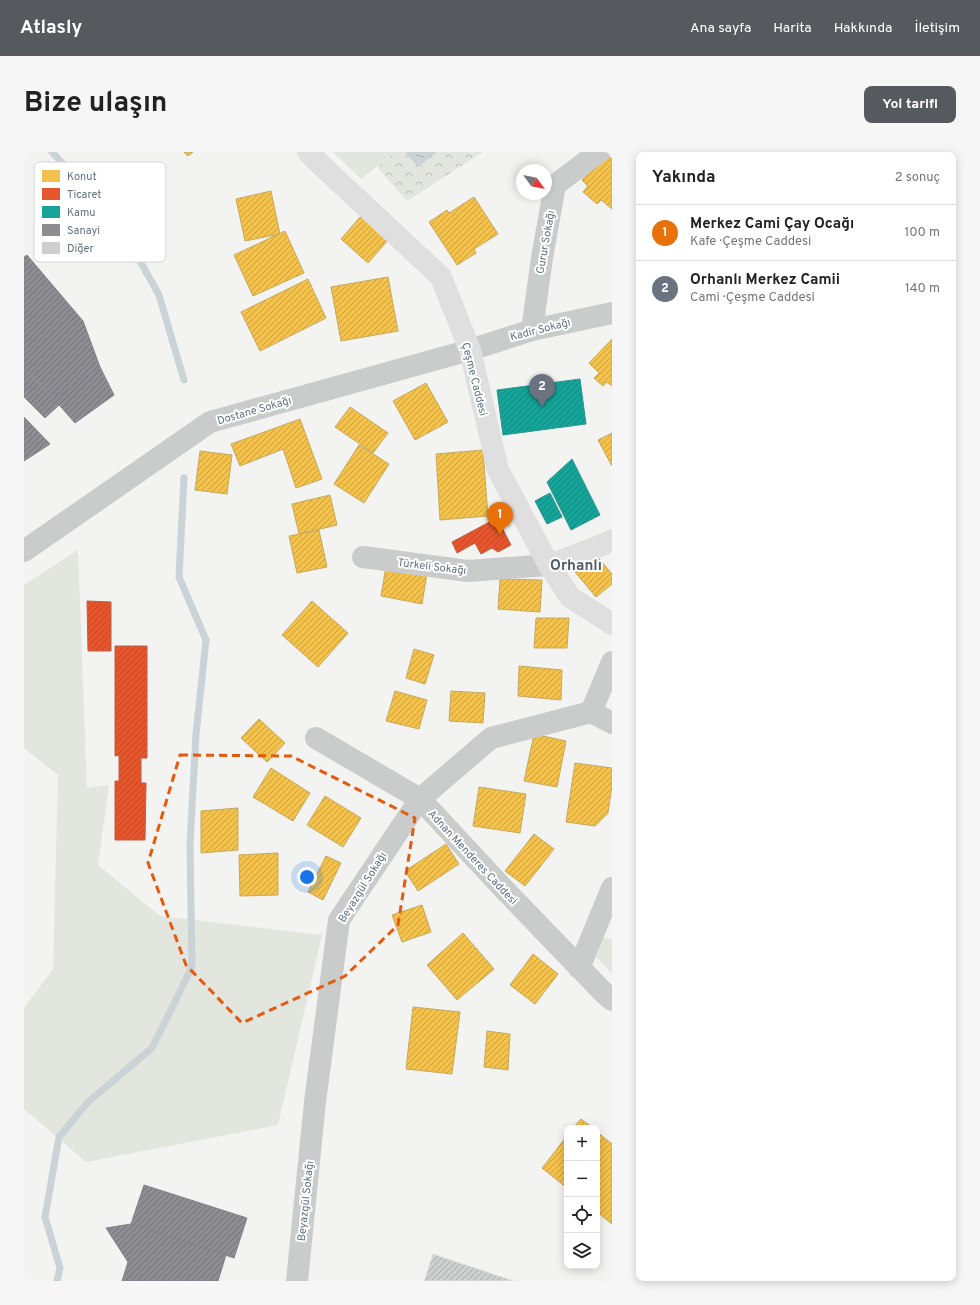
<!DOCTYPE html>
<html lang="tr">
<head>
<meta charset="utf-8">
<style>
	body { margin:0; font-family:Overpass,sans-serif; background:#f6f6f6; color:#222 }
	.controls { position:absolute; right:12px; bottom:12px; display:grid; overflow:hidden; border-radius:8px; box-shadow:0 2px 10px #0003 }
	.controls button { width:36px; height:36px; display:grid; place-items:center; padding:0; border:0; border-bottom:1px solid #e0e0e0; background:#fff; color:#222; font:20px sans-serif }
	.compass { position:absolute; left:492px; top:12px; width:36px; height:36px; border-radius:50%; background:#fff; box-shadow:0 2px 10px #0003; rotate:123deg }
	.you { position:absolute; left:283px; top:725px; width:14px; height:14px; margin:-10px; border:3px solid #fff; border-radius:50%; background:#1a73e8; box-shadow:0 0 0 6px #1a73e833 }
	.badge { display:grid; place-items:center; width:26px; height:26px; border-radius:50%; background:#565a5f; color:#fff; font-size:13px; font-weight:700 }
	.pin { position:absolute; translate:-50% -33px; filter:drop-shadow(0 1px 2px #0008) }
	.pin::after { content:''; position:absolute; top:21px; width:14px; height:12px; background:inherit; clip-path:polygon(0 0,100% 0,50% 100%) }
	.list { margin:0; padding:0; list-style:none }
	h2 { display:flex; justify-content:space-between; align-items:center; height:52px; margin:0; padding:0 16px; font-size:17px }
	h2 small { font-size:13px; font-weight:400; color:#767676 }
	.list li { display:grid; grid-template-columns:26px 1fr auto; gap:12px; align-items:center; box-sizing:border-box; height:56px; padding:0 16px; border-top:1px solid #e0e0e0 }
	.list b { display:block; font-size:15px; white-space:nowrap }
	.list p { margin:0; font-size:13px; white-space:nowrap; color:#767676 }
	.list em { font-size:13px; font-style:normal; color:#767676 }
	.icon { flex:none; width:22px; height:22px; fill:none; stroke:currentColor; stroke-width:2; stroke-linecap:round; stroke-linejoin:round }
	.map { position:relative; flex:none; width:588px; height:1129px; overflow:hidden; border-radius:8px }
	header { display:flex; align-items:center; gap:24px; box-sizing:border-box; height:56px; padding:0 20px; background:#565a5f; color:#fff }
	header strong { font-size:19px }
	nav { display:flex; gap:22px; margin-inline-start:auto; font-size:14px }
	.intro { display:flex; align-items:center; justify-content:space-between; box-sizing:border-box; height:96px; padding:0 24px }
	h1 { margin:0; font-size:28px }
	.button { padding:10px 18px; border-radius:8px; background:#565a5f; color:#fff; font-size:14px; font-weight:700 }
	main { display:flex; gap:24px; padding:0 24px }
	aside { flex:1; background:#fff; border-radius:8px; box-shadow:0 2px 10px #0003 }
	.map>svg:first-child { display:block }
	.green { fill:#e2e6df }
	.park { fill:url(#park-crowns) }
	.water { fill:url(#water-ripples) }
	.homes { fill:url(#homes-hatch); stroke:#c7a95e }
	.shops { fill:url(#shops-hatch); stroke:#bd5f47 }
	.public { fill:url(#public-hatch); stroke:#2e9491 }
	.industry { fill:url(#industry-hatch); stroke:#80858d }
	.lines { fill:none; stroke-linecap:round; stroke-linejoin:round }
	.stream { stroke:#cbd3d6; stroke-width:7 }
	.building { fill:url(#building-hatch); stroke:#e2e2e1 }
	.street { stroke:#cacccc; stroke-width:22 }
	.secondary { stroke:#dfdfe0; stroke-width:22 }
	.marked { fill:none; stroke:#e8590c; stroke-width:3; stroke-dasharray:8 5; stroke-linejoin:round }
	.labels { text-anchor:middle; stroke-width:4; stroke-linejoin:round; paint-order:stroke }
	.street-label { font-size:11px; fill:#627282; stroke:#fff }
	.district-label { font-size:15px; font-weight:bold; fill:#505c67; stroke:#fff }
	.key { fill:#fff; stroke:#d0d5da; stroke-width:1 }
	.key-label { font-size:11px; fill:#627282 }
</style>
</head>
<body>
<header>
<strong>Atlasly</strong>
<nav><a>Ana sayfa</a><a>Harita</a><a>Hakkında</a><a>İletişim</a></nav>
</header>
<div class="intro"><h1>Bize ulaşın</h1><a class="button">Yol tarifi</a></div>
<main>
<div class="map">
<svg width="588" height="1129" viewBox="0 0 588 1129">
	<defs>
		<pattern id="park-crowns" width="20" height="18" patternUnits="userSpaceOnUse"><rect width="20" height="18" fill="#e2e6df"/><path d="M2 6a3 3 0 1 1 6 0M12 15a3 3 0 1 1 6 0" fill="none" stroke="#bbbfba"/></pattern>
		<pattern id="water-ripples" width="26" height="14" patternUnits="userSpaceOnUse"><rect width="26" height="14" fill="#cbd3d6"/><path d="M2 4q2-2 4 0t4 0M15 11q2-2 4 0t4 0" fill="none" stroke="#a8b0b3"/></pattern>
		<pattern id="homes-hatch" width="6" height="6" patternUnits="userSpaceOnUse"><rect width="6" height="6" fill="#f2c14e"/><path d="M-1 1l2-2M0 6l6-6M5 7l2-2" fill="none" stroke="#c7a146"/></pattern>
		<pattern id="shops-hatch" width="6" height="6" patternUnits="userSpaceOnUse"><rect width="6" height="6" fill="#e4572e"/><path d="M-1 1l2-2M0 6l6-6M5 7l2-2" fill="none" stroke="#bc4c2d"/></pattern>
		<pattern id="public-hatch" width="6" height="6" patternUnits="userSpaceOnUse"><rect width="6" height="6" fill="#17a398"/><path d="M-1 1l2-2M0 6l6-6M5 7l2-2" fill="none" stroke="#188981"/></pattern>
		<pattern id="industry-hatch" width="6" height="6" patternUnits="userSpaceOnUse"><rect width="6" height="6" fill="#8d8d92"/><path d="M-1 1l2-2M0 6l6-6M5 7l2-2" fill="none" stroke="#717277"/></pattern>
		<pattern id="building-hatch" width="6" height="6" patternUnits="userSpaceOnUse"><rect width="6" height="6" fill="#cdcece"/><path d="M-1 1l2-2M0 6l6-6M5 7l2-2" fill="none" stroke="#aaacad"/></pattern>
	</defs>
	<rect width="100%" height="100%" fill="#f3f3f1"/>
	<!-- green -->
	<g class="green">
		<path d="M309,0H372L337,27Z"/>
		<path d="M54,398L63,636L85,633L74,713L136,764L298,783L254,973L62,1010L0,957V856L29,817L34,623L0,596V433Z"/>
		<path d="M579,785L588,787V821L571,804Z"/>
	</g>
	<!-- park -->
	<path class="park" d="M372,0H459L383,49L353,15Z"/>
	<!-- water -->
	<path class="water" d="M381,0H413L394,15Z"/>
	<!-- homes -->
	<g class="homes">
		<path d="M160,0H169L164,4Z"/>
		<path d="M581,1L588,7V57L577,48L573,52L559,40L564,34L558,28Z"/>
		<path d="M247,39L256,82L221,89L212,47Z"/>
		<path d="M450,45L474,82L450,97L452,101L433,113L405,70L423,58L425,61Z"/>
		<path d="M337,64L364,88L344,111L317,87Z"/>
		<path d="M261,79L280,121L229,144L210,103Z"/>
		<path d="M364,125L374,179L317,189L307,135Z"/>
		<path d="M284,127L302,166L236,199L217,160Z"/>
		<path d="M588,187V234L583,230L579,234L570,226L575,221L565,211Z"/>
		<path d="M402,231L424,270L391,288L369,249Z"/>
		<path d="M326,255L364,281L349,301L311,275Z"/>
		<path d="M276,267L298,327L272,336L259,297L216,314L207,292Z"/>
		<path d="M588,281V314L574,288Z"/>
		<path d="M335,293L365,312L340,351L310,332Z"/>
		<path d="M459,298L464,364L416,368L412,302Z"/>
		<path d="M176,299L208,303L203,342L171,338Z"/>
		<path d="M306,343L313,373L275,382L268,352Z"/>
		<path d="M295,378L303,415L273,421L265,384Z"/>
		<path d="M572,403L588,422V432L572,445L551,420Z"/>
		<path d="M362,414L403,421L398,452L357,444Z"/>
		<path d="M476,427L518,428L516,460L474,457Z"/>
		<path d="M288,449L324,481L294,515L258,483Z"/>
		<path d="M512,466H545L543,496H510Z"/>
		<path d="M390,497L410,503L401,532L382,526Z"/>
		<path d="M495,514L538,518L537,548L494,544Z"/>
		<path d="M371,539L403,548L395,577L362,569Z"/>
		<path d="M427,539L461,541L459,571L425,569Z"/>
		<path d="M235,567L261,591L243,610L217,586Z"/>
		<path d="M510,582L542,589L533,635L500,629Z"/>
		<path d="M551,611L588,616V633L584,661L571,674L542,670Z"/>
		<path d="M247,616L286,641L269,669L229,645Z"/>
		<path d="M455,635L502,642L496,681L449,674Z"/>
		<path d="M301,644L337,666L319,695L283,673Z"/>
		<path d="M214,656V698L177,701V659Z"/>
		<path d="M510,682L530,697L501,734L481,719Z"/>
		<path d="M422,692L435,712L394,739L381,719Z"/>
		<path d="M254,701V743L216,744L215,703Z"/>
		<path d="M302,704L317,711L299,748L284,740Z"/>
		<path d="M398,753L407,780L378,790L368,763Z"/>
		<path d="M439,781L470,817L433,848L403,813Z"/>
		<path d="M509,802L534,822L511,852L486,833Z"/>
		<path d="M389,855L436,860L428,922L382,917Z"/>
		<path d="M463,879L486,882L484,918L460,915Z"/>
		<path d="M557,967L569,976H549Z"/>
		<path d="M573,980L588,992V1072L573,1060Z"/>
		<path d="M543,984V1036L518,1016Z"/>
	</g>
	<!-- shops -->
	<g class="shops">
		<path d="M473,366L487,393L474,400L468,396L457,402L451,391L433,401L428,390Z"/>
		<path d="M63,449L87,450V499H64Z"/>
		<path d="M91,494H123V606H117V631H122L121,688H91V629H95V603L91,604Z"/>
	</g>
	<!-- public -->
	<g class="public">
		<path d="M556,227L562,272L479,283L473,238Z"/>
		<circle cx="530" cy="237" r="4"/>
		<path d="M548,307L576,363L547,378L523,330Z"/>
		<path d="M526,341L538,365L523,372L511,349Z"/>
	</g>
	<!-- industry -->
	<g class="industry">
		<path d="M3,103L59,169L76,215L30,247L0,216V105Z"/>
		<path d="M76,215L90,243L51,271L30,247Z"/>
		<path d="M0,217L35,253L21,266L0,245Z"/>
		<path d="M0,265L26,292L0,309Z"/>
		<path d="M120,1033L223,1066L210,1106L107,1072Z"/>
		<path d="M107,1072L202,1103L194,1129H98L104,1110L82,1076Z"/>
	</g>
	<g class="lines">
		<!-- stream -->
		<g class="stream">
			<path d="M28,0L97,75L135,143L160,228"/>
			<path d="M33,1129L36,1116L21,1065L35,985L64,950L128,896L168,815L166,692L172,582L182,488L155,425L160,326"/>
		</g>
	</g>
	<!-- building -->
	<path class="building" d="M409,1102L490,1129H400Z"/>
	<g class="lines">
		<!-- street -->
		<g class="street">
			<path d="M508,178L518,106L531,33L575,0"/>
			<path d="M0,399L186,270L446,198L508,178L588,161"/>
			<path d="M339,405L444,419L525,413"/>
			<path d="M567,560L588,510"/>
			<path d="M567,560L588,571"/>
			<path d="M292,586L396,647L476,733L580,841L588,848"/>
			<path d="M555,816L588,736"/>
			<path d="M273,1129L291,950L315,768L396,647L467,586L567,560"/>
		</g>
		<!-- secondary -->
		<g class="secondary">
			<path d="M284,0L296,12L417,125L446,198L474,318L525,413L546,445L588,472"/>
			<path d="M525,413L578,393L588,388"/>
		</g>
	</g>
	<!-- marked area -->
	<path class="marked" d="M156,603L267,604L391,666L374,773L321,824L218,871L162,813L124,711Z"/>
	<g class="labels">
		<!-- street labels -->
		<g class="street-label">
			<text transform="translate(521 90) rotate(-80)" y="4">Gurur Sokağı</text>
			<text transform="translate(516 177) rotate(-14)" y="4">Kadir Sokağı</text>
			<text transform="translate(451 227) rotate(76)" y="4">Çeşme Caddesi</text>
			<text transform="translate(230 258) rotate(-16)" y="4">Dostane Sokağı</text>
			<text transform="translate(408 414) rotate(7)" y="4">Türkeli Sokağı</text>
			<text transform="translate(449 705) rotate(47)" y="4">Adnan Menderes Caddesi</text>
			<text transform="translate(338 735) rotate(-58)" y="4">Beyazgül Sokağı</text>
			<text transform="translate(281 1049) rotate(-84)" y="4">Beyazgül Sokağı</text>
		</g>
		<!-- district labels -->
		<g class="district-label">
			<text x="552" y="418">Orhanlı</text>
		</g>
	</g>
	<!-- legend -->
	<rect x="10" y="10" width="132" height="100" rx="6" class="key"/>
	<rect x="18" y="18" width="18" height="12" fill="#f2c14e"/>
	<rect x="18" y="36" width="18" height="12" fill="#e4572e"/>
	<rect x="18" y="54" width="18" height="12" fill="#17a398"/>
	<rect x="18" y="72" width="18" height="12" fill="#8d8d92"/>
	<rect x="18" y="90" width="18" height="12" fill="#cdcece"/>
	<g class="key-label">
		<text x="43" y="28">Konut</text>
		<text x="43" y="46">Ticaret</text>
		<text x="43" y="64">Kamu</text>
		<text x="43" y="82">Sanayi</text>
		<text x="43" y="100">Diğer</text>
	</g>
</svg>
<div class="controls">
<button>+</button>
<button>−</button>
<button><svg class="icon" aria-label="locate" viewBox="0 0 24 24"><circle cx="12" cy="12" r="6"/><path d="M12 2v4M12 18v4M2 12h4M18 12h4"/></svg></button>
<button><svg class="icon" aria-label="layers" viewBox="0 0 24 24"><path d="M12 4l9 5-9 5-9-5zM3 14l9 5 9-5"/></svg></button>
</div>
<svg class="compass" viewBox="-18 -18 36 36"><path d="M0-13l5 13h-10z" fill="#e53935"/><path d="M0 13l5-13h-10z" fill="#767676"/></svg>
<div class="you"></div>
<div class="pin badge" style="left:476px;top:383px;background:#e8710a">1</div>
<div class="pin badge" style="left:518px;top:255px;background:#6b7280">2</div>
</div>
<aside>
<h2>Yakında<small>2 sonuç</small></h2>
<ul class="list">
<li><span class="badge" style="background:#e8710a">1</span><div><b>Merkez Cami Çay Ocağı</b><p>Kafe · Çeşme Caddesi</p></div><em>100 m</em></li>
<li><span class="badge" style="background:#6b7280">2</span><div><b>Orhanlı Merkez Camii</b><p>Cami · Çeşme Caddesi</p></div><em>140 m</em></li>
</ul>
</aside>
</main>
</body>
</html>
